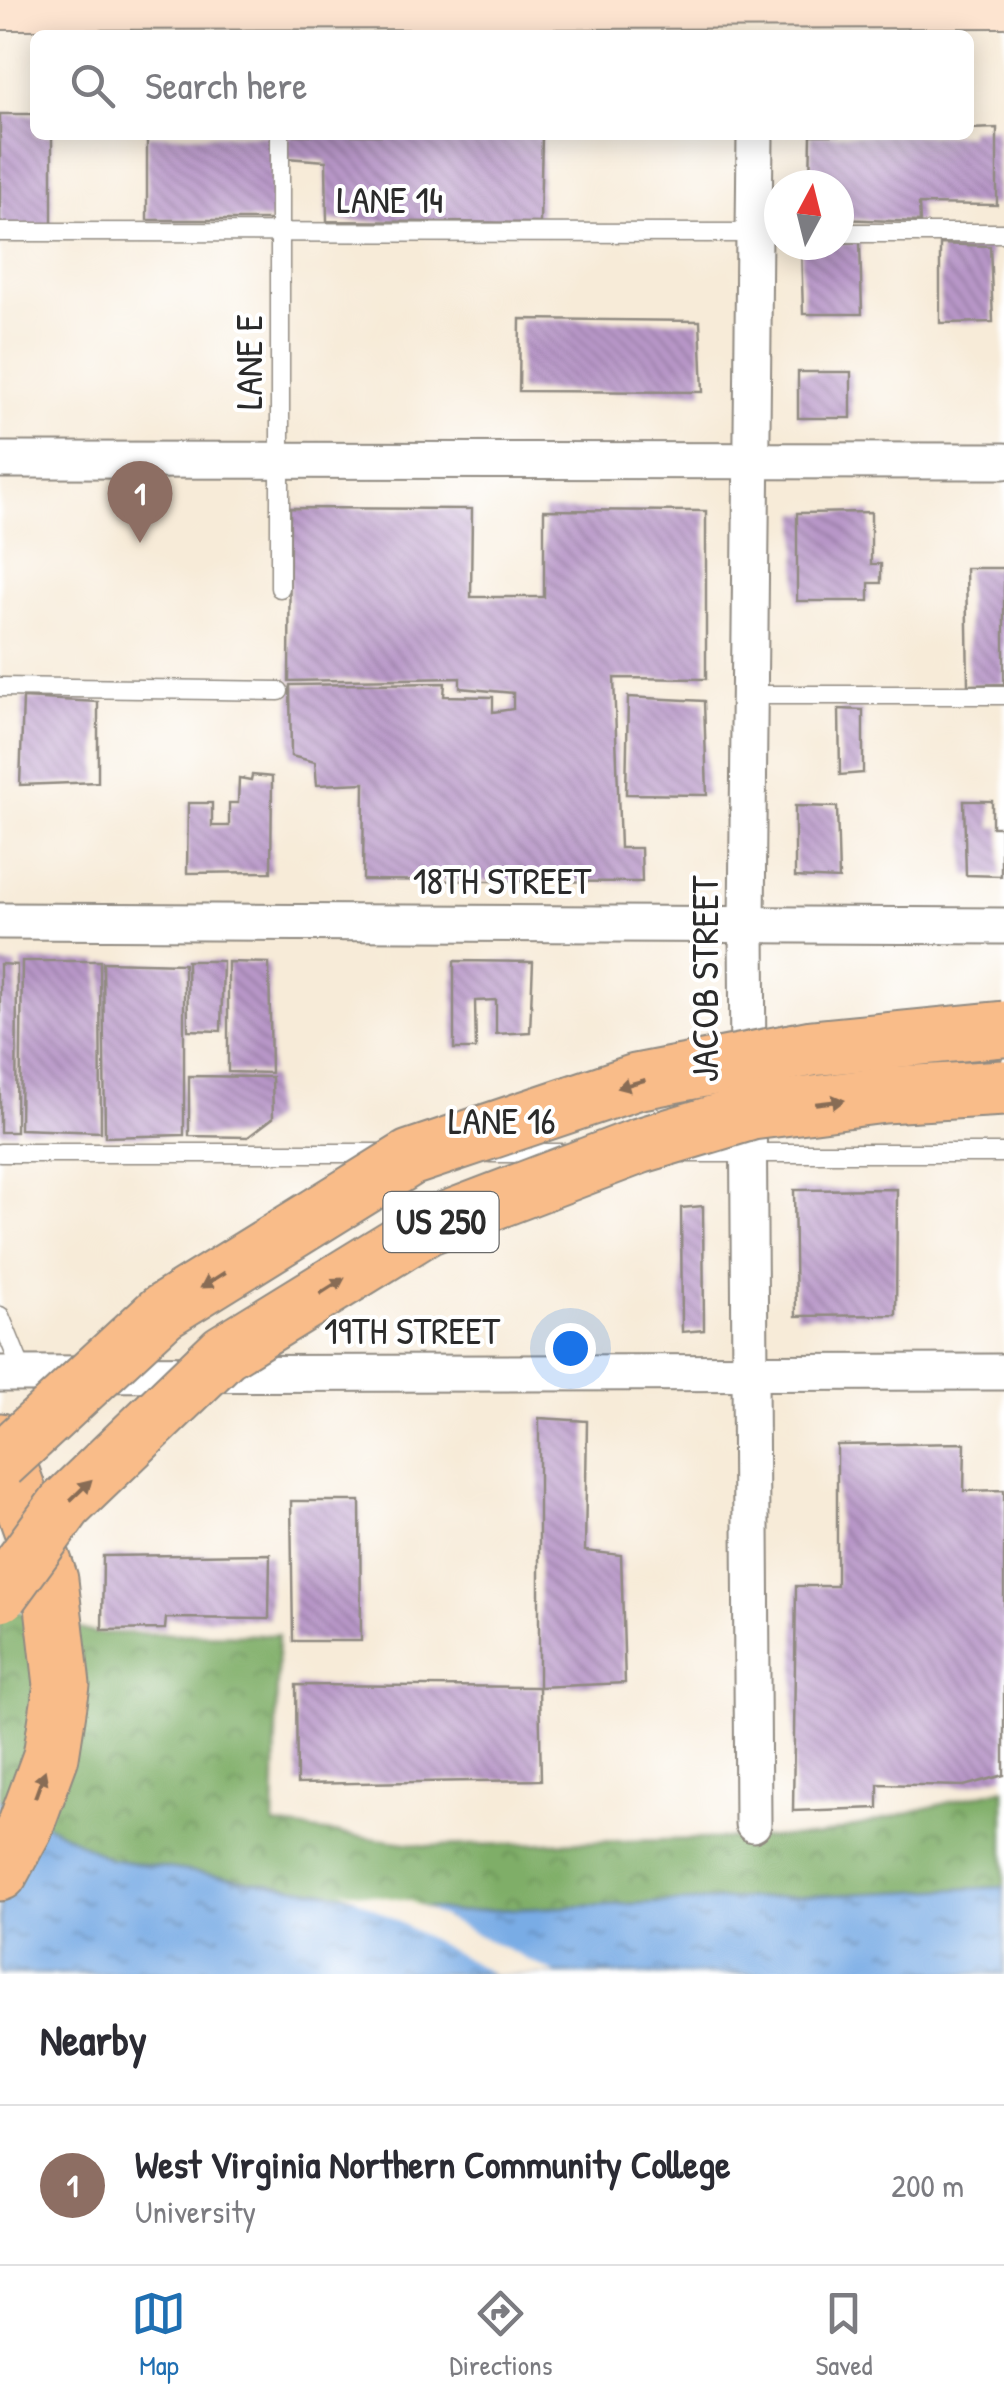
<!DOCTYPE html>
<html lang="en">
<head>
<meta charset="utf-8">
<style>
	body { margin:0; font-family:"Patrick Hand",sans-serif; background:#f7f7f7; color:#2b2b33 }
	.compass { position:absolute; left:764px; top:170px; width:90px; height:90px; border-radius:50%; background:#fff; box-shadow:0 5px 25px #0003; rotate:7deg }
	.you { position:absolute; left:570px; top:1348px; width:35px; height:35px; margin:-25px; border:8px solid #fff; border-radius:50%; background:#1a73e8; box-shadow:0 0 0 15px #1a73e833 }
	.badge { display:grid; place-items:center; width:65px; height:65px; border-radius:50%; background:#1f6fb2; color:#fff; font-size:32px; font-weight:700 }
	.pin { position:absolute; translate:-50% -82px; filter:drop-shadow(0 2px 5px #0008) }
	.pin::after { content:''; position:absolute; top:52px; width:35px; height:30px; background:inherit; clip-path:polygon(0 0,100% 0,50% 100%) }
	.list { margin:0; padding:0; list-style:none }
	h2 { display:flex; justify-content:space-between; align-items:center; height:130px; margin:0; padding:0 40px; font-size:42px }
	h2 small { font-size:32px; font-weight:400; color:#7c7c81 }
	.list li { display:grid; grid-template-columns:65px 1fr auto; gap:30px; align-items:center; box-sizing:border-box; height:160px; padding:0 40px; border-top:2px solid #e1e1e2 }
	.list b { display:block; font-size:38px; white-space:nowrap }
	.list p { margin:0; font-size:32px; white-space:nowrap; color:#7c7c81 }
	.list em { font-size:32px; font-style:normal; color:#7c7c81 }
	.icon { flex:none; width:55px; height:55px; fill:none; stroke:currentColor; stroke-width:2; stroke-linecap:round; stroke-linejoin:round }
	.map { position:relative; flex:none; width:1004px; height:1974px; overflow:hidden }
	.search { position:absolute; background:#fff; box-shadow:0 5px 25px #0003; left:30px; right:30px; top:30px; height:110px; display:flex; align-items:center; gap:25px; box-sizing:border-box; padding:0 35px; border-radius:15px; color:#7c7c81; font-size:38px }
	.sheet { height:290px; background:#fff }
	nav { display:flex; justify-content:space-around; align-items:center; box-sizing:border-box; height:140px; border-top:2px solid #e1e1e2; background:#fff; font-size:28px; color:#7c7c81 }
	nav a { display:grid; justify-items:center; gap:5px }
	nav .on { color:#1f6fb2 }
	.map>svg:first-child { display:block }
	.forest { fill:url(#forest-crowns); stroke:#556c4a; stroke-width:2.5 }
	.water { fill:url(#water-ripples); stroke:#526c88; stroke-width:2.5 }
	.pier { fill:#f7ebd8 }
	.building { fill:url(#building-back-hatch) }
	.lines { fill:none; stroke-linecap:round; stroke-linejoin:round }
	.lane-casing { stroke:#918b82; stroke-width:21 }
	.street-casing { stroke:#918b82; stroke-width:39 }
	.secondary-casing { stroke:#918b82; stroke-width:54 }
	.highway-casing { stroke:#918b82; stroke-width:59 }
	.lane { stroke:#fff; stroke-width:18 }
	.street { stroke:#fff; stroke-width:35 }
	.secondary { stroke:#fde4d0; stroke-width:50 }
	.highway { stroke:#f9bc89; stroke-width:55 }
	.highway-bridge-casing { stroke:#918b82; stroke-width:59; stroke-linecap:butt }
	.highway-bridge { stroke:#f9bc89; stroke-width:55 }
	.oneway { fill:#886c55 }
	.labels { text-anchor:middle; stroke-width:8; stroke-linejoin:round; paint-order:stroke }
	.shield { fill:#fff; stroke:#6b6b6b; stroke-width:2.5 }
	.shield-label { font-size:35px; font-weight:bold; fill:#2b2b2b }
	.street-label { font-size:38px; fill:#2b2b2b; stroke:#fff }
</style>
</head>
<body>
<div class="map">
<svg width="1004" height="1974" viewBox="0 0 1004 1974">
	<defs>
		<pattern id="forest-crowns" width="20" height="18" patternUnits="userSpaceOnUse" patternTransform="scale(2.5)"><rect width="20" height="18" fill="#7fae68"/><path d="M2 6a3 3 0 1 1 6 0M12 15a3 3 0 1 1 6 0" fill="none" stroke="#688e56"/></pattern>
		<pattern id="water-ripples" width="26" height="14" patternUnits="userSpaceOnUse" patternTransform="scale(2.5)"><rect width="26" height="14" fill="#79ace5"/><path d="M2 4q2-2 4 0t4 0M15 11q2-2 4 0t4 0" fill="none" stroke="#638cba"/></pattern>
		<pattern id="building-back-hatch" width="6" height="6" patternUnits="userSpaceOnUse" patternTransform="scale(2.5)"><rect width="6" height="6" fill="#b897c8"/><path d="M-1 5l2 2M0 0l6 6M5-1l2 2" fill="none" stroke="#967ba3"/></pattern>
	</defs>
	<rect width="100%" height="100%" fill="#fff"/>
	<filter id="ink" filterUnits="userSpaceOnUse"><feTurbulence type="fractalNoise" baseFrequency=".01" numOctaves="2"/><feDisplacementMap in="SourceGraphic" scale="20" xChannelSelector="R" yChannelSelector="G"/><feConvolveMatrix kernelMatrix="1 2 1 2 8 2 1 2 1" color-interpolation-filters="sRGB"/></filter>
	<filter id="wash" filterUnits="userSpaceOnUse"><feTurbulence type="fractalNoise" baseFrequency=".0048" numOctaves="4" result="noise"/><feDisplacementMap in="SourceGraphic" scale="40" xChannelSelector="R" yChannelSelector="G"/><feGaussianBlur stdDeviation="2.25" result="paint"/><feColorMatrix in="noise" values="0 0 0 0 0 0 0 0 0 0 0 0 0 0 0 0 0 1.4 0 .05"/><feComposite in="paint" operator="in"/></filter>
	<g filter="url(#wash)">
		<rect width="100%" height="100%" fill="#f7ebd8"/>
		<!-- forest -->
		<path class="forest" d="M0,1607L94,1633L278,1635L274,1825L428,1846L818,1836L1004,1788V1887L454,1912L109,1859L0,1799Z"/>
		<!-- water -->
		<path class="water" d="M0,1799L109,1859L454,1912L1004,1887V1974H0Z"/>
		<!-- pier -->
		<path class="pier" d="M341,1890L410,1901L556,1974H493Z"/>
		<g id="blocks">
			<!-- building -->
			<g class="building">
				<path d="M0,114H35V135H52V227H0Z"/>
				<path d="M997,128V205L919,204L920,222L839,219V185H810L811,135H969V129Z"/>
				<rect x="147" y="135" width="126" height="85"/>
				<path d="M287,135H542L540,223L327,221L326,161L287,158Z"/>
				<path d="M860,242L862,314H803L801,245Z"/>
				<path d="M940,244L990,246L993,322L940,323Z"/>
				<path d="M520,319L700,321L703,392L519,391Z"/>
				<rect x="798" y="372" width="53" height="46"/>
				<path d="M290,508L472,509L471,597H544V510L706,511V679L614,678L620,848H641L642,882L363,880L364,783L317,785L315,762L291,756L290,685L445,683L444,696L493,697V712L513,709V693L460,688V678L289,681Z"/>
				<path d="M871,512V564H881V583H869V601H797V513Z"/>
				<path d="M966,568H1004V684L968,685Z"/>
				<path d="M628,697L704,701L707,795L626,794Z"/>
				<path d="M23,698L98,702V782L20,785Z"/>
				<path d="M839,709L863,710V773L840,775Z"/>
				<path d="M252,775L272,777L271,872L187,873L188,803H212V826H229V803H238L239,778L251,780Z"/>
				<path d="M964,801H992V827H1001V876L966,875Z"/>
				<path d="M795,806L837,807L839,879L795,877Z"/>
				<path d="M22,961H100L101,1132L20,1129Z"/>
				<path d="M187,961H223L221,1031L188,1030Z"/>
				<path d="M454,961L533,962L530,1032L496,1034V1000L475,1001L476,1049H454Z"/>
				<path d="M103,962L184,964V1135L105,1137Z"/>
				<path d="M228,962L269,963L271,1073L228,1072Z"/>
				<path d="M0,964L17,965L16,1132H0Z"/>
				<path d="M189,1076L272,1077L273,1118L248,1137L189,1136Z"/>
				<path d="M897,1189L896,1315L796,1316L794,1190Z"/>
				<path d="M703,1206L704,1330L682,1332L681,1208Z"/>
				<path d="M539,1418L587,1421L585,1551L621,1555L625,1683L539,1687Z"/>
				<path d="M965,1443L964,1491L1004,1490V1775L964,1786L878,1784V1808L793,1811L796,1586H837V1445Z"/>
				<path d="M291,1501H360L361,1641H293Z"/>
				<path d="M270,1554L269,1619L166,1618L165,1629L102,1630L103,1556Z"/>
				<path d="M296,1685L539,1687L541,1780L297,1784Z"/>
			</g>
		</g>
	</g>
	<g filter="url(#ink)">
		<use href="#blocks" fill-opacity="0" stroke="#918b82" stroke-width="2.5"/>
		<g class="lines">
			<defs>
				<g id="lane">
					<path d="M280,135V588"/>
					<path d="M0,232L779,233"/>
					<path d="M839,233H1004"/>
					<path d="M0,687L279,691"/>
					<path d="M752,695H1004"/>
					<path d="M0,1153H389"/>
					<path d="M490,1153H564"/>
					<path d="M685,1153H1004"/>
					<path d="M0,1316L24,1375"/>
				</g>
				<g id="street">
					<path d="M0,460L1004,461"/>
					<path d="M0,921L1004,926"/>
					<path d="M0,1374L1004,1372"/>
					<path d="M753,1824L747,924L755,135"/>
				</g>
				<path id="secondary" d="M0,4L1004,2"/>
				<path id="highway" d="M0,1441L50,1580L62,1685L51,1756L25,1827L0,1873"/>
			</defs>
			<!-- lane casing -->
			<use href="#lane" class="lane-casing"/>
			<!-- street casing -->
			<use href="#street" class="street-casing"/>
			<!-- secondary casing -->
			<use href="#secondary" class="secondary-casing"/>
			<!-- highway casing -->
			<use href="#highway" class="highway-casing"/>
			<!-- lane -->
			<use href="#lane" class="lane"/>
			<!-- street -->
			<use href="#street" class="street"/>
			<!-- secondary -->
			<use href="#secondary" class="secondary"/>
			<!-- highway -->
			<use href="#highway" class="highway"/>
			<defs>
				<g id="highway-bridge">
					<path d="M0,1462L162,1312L410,1158L636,1082L812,1048L1004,1029"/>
					<path d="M0,1594L65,1505L224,1352L427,1227L639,1146L752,1112L884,1095L1004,1088"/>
				</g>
			</defs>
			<!-- highway-bridge casing -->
			<use href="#highway-bridge" class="highway-bridge-casing"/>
			<!-- highway-bridge -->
			<use href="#highway-bridge" class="highway-bridge"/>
		</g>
		<!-- one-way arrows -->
		<defs><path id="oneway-solid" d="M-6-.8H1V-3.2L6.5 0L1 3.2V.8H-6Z" transform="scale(2.5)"/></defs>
		<g class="oneway">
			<use href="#oneway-solid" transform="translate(631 1084) rotate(164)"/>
			<use href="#oneway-solid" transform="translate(830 1102) rotate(-7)"/>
			<use href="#oneway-solid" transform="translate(213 1280) rotate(148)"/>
			<use href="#oneway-solid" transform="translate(332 1286) rotate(-32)"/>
			<use href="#oneway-solid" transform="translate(81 1490) rotate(-44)"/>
			<use href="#oneway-solid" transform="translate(40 1784) rotate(-70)"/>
		</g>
	</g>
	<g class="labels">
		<!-- shield labels -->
		<rect class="shield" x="383.5" y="1192" width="115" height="60" rx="8"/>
		<g class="shield-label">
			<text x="441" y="1234">US 250</text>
		</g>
		<!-- street labels -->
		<g class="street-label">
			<text x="390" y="213">LANE 14</text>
			<text transform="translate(249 362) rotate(-90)" y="13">LANE E</text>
			<text x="502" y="894">18TH STREET</text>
			<text transform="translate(705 979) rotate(-90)" y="13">JACOB STREET</text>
			<text x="502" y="1134">LANE 16</text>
			<text x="412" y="1344">19TH STREET</text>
		</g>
	</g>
</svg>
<svg class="compass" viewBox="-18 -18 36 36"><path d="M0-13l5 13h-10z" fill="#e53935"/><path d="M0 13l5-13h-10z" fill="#7c7c81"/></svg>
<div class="you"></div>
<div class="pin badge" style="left:140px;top:543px;background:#8d6e63">1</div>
<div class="search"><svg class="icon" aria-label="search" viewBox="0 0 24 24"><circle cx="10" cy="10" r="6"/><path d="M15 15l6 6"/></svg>Search here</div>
</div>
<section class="sheet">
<h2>Nearby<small></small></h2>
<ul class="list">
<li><span class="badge" style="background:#8d6e63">1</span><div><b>West Virginia Northern Community College</b><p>University</p></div><em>200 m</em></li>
</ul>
</section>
<nav>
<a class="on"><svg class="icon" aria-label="map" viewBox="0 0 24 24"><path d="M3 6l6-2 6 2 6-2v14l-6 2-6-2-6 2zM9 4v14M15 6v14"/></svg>Map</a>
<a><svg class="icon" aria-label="directions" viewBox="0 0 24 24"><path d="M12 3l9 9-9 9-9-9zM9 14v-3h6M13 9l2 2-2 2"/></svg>Directions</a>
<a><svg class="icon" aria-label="saved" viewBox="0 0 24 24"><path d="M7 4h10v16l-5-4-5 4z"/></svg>Saved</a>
</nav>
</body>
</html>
